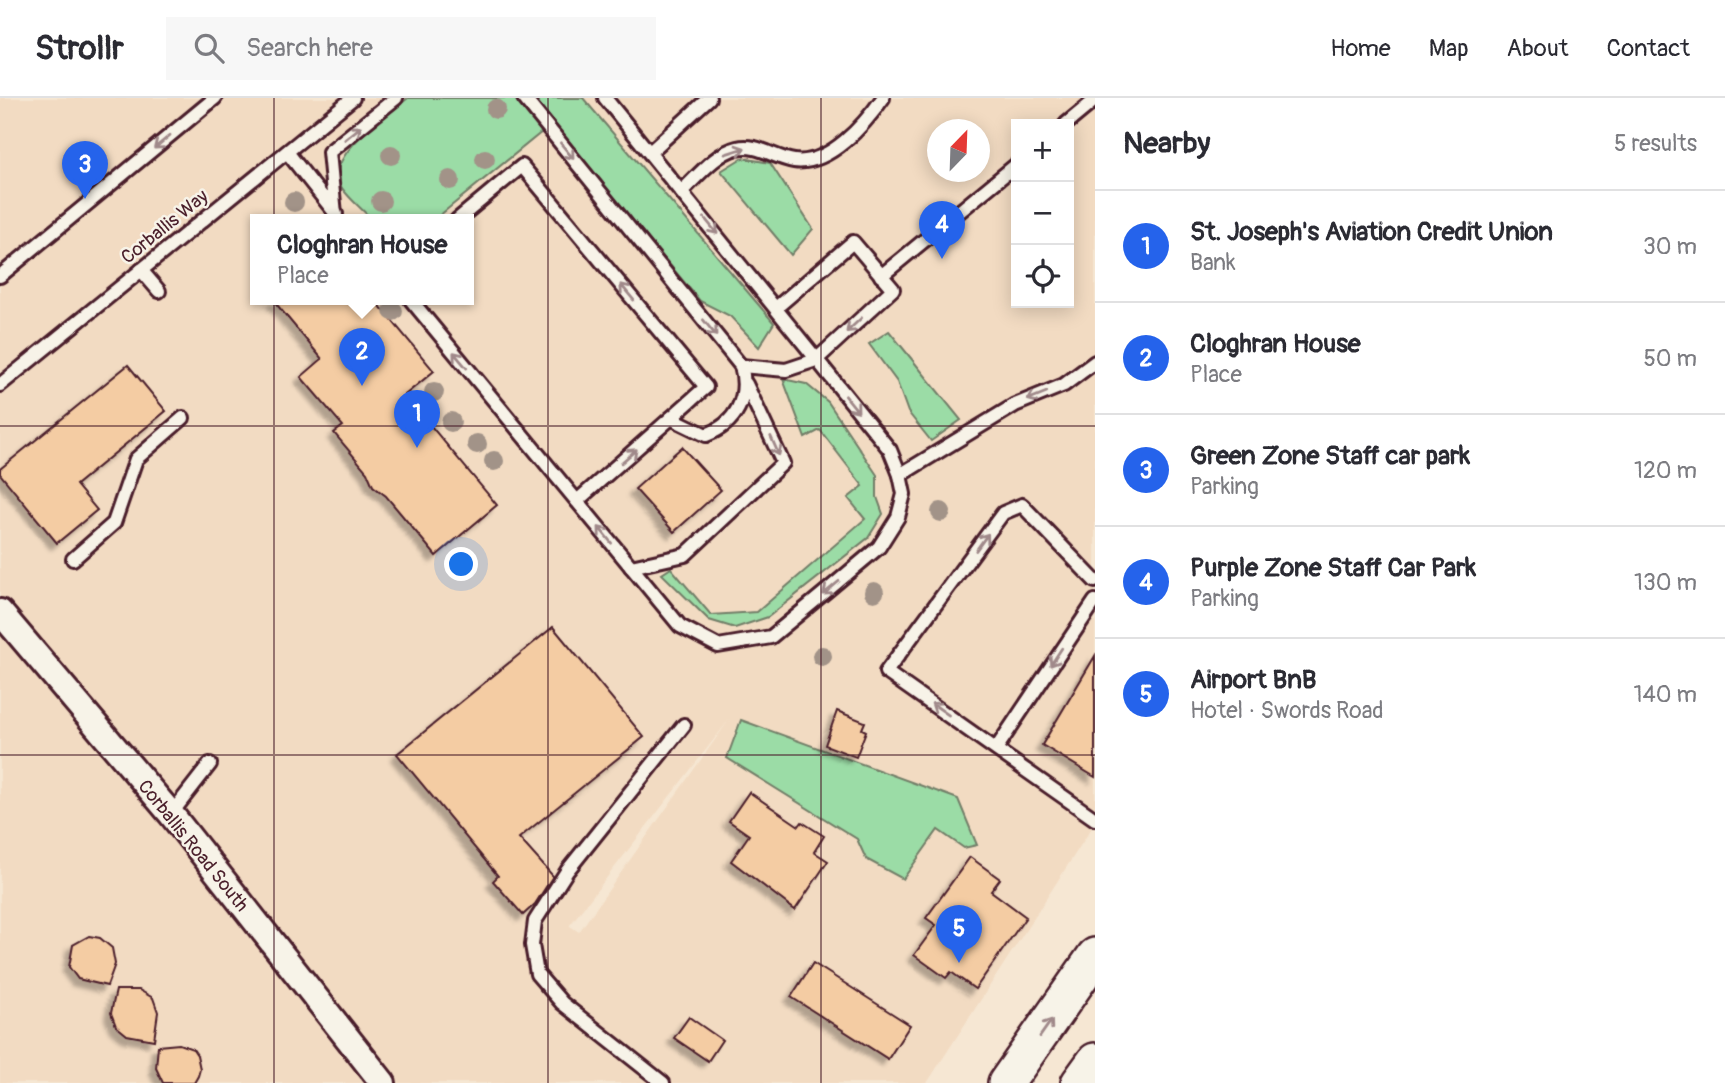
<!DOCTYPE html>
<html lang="en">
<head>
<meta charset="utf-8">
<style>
	body { margin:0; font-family:Pangolin,sans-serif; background:#f7f7f7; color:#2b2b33 }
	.controls { position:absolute; right:21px; top:21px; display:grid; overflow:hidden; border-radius:0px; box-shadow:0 4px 18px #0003 }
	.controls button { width:63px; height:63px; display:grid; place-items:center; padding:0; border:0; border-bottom:2px solid #e1e1e2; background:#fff; color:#2b2b33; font:35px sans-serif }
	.compass { position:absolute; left:927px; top:21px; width:63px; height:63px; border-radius:50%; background:#fff; box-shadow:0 4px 18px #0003; rotate:23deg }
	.you { position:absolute; left:462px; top:467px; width:24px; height:24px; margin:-18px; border:5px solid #fff; border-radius:50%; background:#1a73e8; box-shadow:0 0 0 10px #1a73e833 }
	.badge { display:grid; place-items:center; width:46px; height:46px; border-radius:50%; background:#2563eb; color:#fff; font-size:23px; font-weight:700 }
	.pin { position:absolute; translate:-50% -58px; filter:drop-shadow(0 2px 4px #0008) }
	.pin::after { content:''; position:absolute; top:37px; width:24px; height:21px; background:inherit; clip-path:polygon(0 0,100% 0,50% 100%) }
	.popup { position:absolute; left:250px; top:116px; width:224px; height:91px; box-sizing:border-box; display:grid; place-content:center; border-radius:0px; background:#fff; filter:drop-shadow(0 2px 5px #0005); font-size:23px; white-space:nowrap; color:#7c7c81 }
	.popup b { font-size:26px; color:#2b2b33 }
	.popup::after { content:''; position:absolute; left:50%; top:100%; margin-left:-14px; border:14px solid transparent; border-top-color:#fff }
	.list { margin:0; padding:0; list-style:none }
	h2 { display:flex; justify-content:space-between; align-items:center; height:91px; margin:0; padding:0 28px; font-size:30px }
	h2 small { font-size:23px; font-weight:400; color:#7c7c81 }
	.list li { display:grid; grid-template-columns:46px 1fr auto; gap:21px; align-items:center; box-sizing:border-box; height:112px; padding:0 28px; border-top:2px solid #e1e1e2 }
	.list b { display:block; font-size:26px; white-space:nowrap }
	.list p { margin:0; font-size:23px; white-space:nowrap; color:#7c7c81 }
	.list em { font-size:23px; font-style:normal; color:#7c7c81 }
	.icon { flex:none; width:38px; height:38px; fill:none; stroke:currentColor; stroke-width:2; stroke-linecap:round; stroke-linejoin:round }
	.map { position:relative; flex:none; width:1095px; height:985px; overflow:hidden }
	header { display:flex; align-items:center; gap:42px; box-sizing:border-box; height:98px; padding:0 35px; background:#fff; border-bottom:2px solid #e1e1e2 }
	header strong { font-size:33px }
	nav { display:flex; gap:38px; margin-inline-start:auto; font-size:24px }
	.search { width:490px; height:63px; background:#f7f7f7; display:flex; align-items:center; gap:18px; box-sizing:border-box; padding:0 24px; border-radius:0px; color:#7c7c81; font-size:26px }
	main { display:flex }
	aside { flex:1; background:#fff }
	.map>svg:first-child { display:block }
	.built { fill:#f2dbc2; fill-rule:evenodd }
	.green { fill:#9bdca6; stroke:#727e68; stroke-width:2 }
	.building { fill:#f4cca3; stroke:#4a1f2b; stroke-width:2; filter:url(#shadow) }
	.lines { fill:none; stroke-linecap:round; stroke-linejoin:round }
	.lane-casing { stroke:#4a1f2b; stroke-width:18 }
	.street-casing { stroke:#4a1f2b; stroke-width:30 }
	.secondary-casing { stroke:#4a1f2b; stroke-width:40 }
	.lane { stroke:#f7f3e8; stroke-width:12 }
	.street { stroke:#f7f3e8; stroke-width:24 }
	.secondary { stroke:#f7f3e8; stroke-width:35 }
	.tree { fill:#a29388 }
	.oneway { stroke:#a0898a }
	.grid { fill:none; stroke:#4a1f2b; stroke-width:2; stroke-opacity:0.55 }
	.labels { text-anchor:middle; stroke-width:5; stroke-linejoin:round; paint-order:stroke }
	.street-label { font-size:19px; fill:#4a1f2b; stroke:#f7f3e8 }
</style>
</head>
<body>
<header>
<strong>Strollr</strong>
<div class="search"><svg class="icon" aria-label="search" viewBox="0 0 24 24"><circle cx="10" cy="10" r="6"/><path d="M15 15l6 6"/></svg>Search here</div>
<nav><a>Home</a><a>Map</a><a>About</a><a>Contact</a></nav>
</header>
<main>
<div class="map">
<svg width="1095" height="985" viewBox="0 0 1095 985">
	<defs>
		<filter id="shadow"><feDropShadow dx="-6" dy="6" stdDeviation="2" flood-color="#0004"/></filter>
	</defs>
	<rect width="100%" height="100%" fill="#f6e7d3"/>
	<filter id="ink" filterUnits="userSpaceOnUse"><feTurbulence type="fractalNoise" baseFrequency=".0143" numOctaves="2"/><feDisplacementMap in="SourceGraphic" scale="14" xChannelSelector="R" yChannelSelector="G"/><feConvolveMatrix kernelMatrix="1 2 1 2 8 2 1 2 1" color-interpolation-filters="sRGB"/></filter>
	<g filter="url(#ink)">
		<!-- built -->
		<path class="built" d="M0,0H1095V725L927,985H0ZM1016,26H1069V205H1016ZM937,32H979V74H937ZM255,122H469V202H255ZM729,622L579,834L570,828V827Z"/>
		<!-- green -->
		<g class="green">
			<path d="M408,0H517L543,33L434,122H372C363,111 344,97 339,85C328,55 388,17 408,0Z"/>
			<path d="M535,0H583L774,225L759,249L730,218L700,203L579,58Z"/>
			<path d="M742,60L770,65L813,131L791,157L721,73Z"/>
			<path d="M889,233L961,322L931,343L908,314L897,284L869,246Z"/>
			<path d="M783,281L806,286L828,304L877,377V399L883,416L868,440L768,519L735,530L709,522L662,476L671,470L711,517L757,514L865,421L848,400L863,388L820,332L805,340Z"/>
			<path d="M741,622L958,701L977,747L964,750L938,732L903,781L866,761L857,741L727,660Z"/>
		</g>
		<!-- building -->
		<g class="building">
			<path d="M273,202H375L434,273L405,297L497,407L436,458L386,398L373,388L367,374L334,335L343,328L301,279L322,261Z"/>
			<path d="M128,267L166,313L76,387L97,412L57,445L0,376V371Z"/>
			<path d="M682,349L721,392L674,434L635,391Z"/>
			<path d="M553,529L644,639L519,740L553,778L535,806L523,817L493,783L498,778L397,656Z"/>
			<path d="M1095,558V679L1042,647Z"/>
			<path d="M837,613L865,624L862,631L866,633L856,659L825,647Z"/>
			<path d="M749,694L799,728L802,724L824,738L814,754L828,763L795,812L731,763L749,737L729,723Z"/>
			<path d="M970,759L1000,781L991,793L1026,819L975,891L951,874L946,880L914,857L936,827L926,820Z"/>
			<path d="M89,838L100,840L112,850L115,866L107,888L78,881L69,869L73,847Z"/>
			<path d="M813,865L910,927L888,961L791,899Z"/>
			<path d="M116,892H139L153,900L158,914L154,942L127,937L116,928L111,915Z"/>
			<path d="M689,919L722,942L708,963L674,940Z"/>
			<path d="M179,946L193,951L197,957L200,971L198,978L194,985H163L156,970L158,948Z"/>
		</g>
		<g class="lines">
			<defs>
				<g id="lane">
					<path d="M524,0L741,268C750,299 736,326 706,337L671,320"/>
					<path d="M1066,26L1095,2"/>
					<path d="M287,54L336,116"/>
					<path d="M650,54L709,0"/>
					<path d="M682,93C697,79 716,55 737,50C757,45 774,60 794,63C829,68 865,26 883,0"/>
					<path d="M335,116L329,54L396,0"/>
					<path d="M457,122L522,68L706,289L577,403"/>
					<path d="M141,172L159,193"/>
					<path d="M0,178L215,0"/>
					<path d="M881,178L1016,67"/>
					<path d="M411,202L680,528L718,548L771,539L829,491L879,449L898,419L904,396L900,377L890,352L605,0"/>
					<path d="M741,268L786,272L816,262L893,191L853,144L777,209"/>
					<path d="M0,287L353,0"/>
					<path d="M900,377L1015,307L1064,287L1095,264"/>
					<path d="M73,461L114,425L136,361L183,320"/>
					<path d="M631,469L685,457L783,365L746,286"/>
					<path d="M1095,483L1022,407L1003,415L886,574L1095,721"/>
					<path d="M996,651L1095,503"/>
					<path d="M171,716L210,666"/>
					<path d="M663,985L562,905L537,876L532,847L535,823L567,773L684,627"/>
				</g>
				<path id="street" d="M0,514L171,716L383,985"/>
				<g id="secondary">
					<path d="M1006,985L1095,858"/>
					<path d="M1079,985L1095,963"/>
				</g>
			</defs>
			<!-- lane casing -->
			<use href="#lane" class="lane-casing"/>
			<!-- street casing -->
			<use href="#street" class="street-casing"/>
			<!-- secondary casing -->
			<use href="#secondary" class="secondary-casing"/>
			<!-- lane -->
			<use href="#lane" class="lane"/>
			<!-- street -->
			<use href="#street" class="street"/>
			<!-- secondary -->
			<use href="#secondary" class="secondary"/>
		</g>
		<!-- trees -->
		<g class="tree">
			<circle cx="496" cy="11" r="10"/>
			<circle cx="391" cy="57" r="10"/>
			<circle cx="485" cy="61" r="10"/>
			<circle cx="450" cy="82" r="10"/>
			<circle cx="381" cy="103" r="10"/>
			<circle cx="294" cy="104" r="10"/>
			<circle cx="393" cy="213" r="10"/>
			<circle cx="434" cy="294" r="10"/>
			<circle cx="451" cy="324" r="10"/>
			<circle cx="477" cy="346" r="10"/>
			<circle cx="494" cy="363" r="10"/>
			<circle cx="941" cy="414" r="10"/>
			<circle cx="874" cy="494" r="10"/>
			<circle cx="822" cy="558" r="10"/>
		</g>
		<!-- one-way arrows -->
		<defs><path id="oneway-shaft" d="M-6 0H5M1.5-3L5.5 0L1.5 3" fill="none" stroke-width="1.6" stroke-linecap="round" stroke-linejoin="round" transform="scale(1.75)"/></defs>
		<g class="oneway">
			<use href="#oneway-shaft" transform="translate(353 35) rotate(-39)"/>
			<use href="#oneway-shaft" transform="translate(162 44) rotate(140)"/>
			<use href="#oneway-shaft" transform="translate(567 53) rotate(51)"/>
			<use href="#oneway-shaft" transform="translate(735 53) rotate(-17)"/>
			<use href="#oneway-shaft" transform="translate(711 128) rotate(51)"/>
			<use href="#oneway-shaft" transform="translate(627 194) rotate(-130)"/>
			<use href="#oneway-shaft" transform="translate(854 227) rotate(137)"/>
			<use href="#oneway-shaft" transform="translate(710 230) rotate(51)"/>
			<use href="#oneway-shaft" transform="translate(460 262) rotate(-130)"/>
			<use href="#oneway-shaft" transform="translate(1037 298) rotate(158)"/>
			<use href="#oneway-shaft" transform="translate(852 306) rotate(51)"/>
			<use href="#oneway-shaft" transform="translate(775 348) rotate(66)"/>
			<use href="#oneway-shaft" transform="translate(629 358) rotate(-41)"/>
			<use href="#oneway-shaft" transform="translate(605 437) rotate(-129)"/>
			<use href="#oneway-shaft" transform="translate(982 444) rotate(-54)"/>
			<use href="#oneway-shaft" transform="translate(831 490) rotate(140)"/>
			<use href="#oneway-shaft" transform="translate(1056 559) rotate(123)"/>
			<use href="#oneway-shaft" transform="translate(940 611) rotate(-145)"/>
			<use href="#oneway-shaft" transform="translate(1046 930) rotate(-55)"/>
		</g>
	</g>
	<!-- grid -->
	<path class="grid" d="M274,0V985M548,0V985M821,0V985M0,328H1095M0,657H1095"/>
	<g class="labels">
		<!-- street labels -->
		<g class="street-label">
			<text transform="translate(164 128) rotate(-39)" y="7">Corballis Way</text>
			<text transform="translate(194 747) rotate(51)" y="7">Corballis Road South</text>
		</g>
	</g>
</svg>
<div class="controls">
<button>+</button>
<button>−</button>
<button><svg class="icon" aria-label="locate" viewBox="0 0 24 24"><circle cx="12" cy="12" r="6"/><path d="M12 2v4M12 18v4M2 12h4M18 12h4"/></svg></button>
</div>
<svg class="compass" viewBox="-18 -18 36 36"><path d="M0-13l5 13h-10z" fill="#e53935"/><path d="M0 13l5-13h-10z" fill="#7c7c81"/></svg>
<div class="you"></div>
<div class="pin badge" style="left:417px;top:350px">1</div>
<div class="pin badge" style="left:362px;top:288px">2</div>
<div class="popup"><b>Cloghran House</b>Place</div>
<div class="pin badge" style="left:85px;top:101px">3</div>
<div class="pin badge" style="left:942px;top:161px">4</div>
<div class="pin badge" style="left:959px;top:865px">5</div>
</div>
<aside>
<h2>Nearby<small>5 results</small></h2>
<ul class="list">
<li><span class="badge">1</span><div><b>St. Joseph's Aviation Credit Union</b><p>Bank</p></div><em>30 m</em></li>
<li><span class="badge">2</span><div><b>Cloghran House</b><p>Place</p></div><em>50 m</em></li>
<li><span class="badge">3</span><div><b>Green Zone Staff car park</b><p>Parking</p></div><em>120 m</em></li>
<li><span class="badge">4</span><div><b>Purple Zone Staff Car Park</b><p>Parking</p></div><em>130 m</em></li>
<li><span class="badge">5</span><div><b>Airport BnB</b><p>Hotel · Swords Road</p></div><em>140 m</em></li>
</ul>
</aside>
</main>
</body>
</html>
